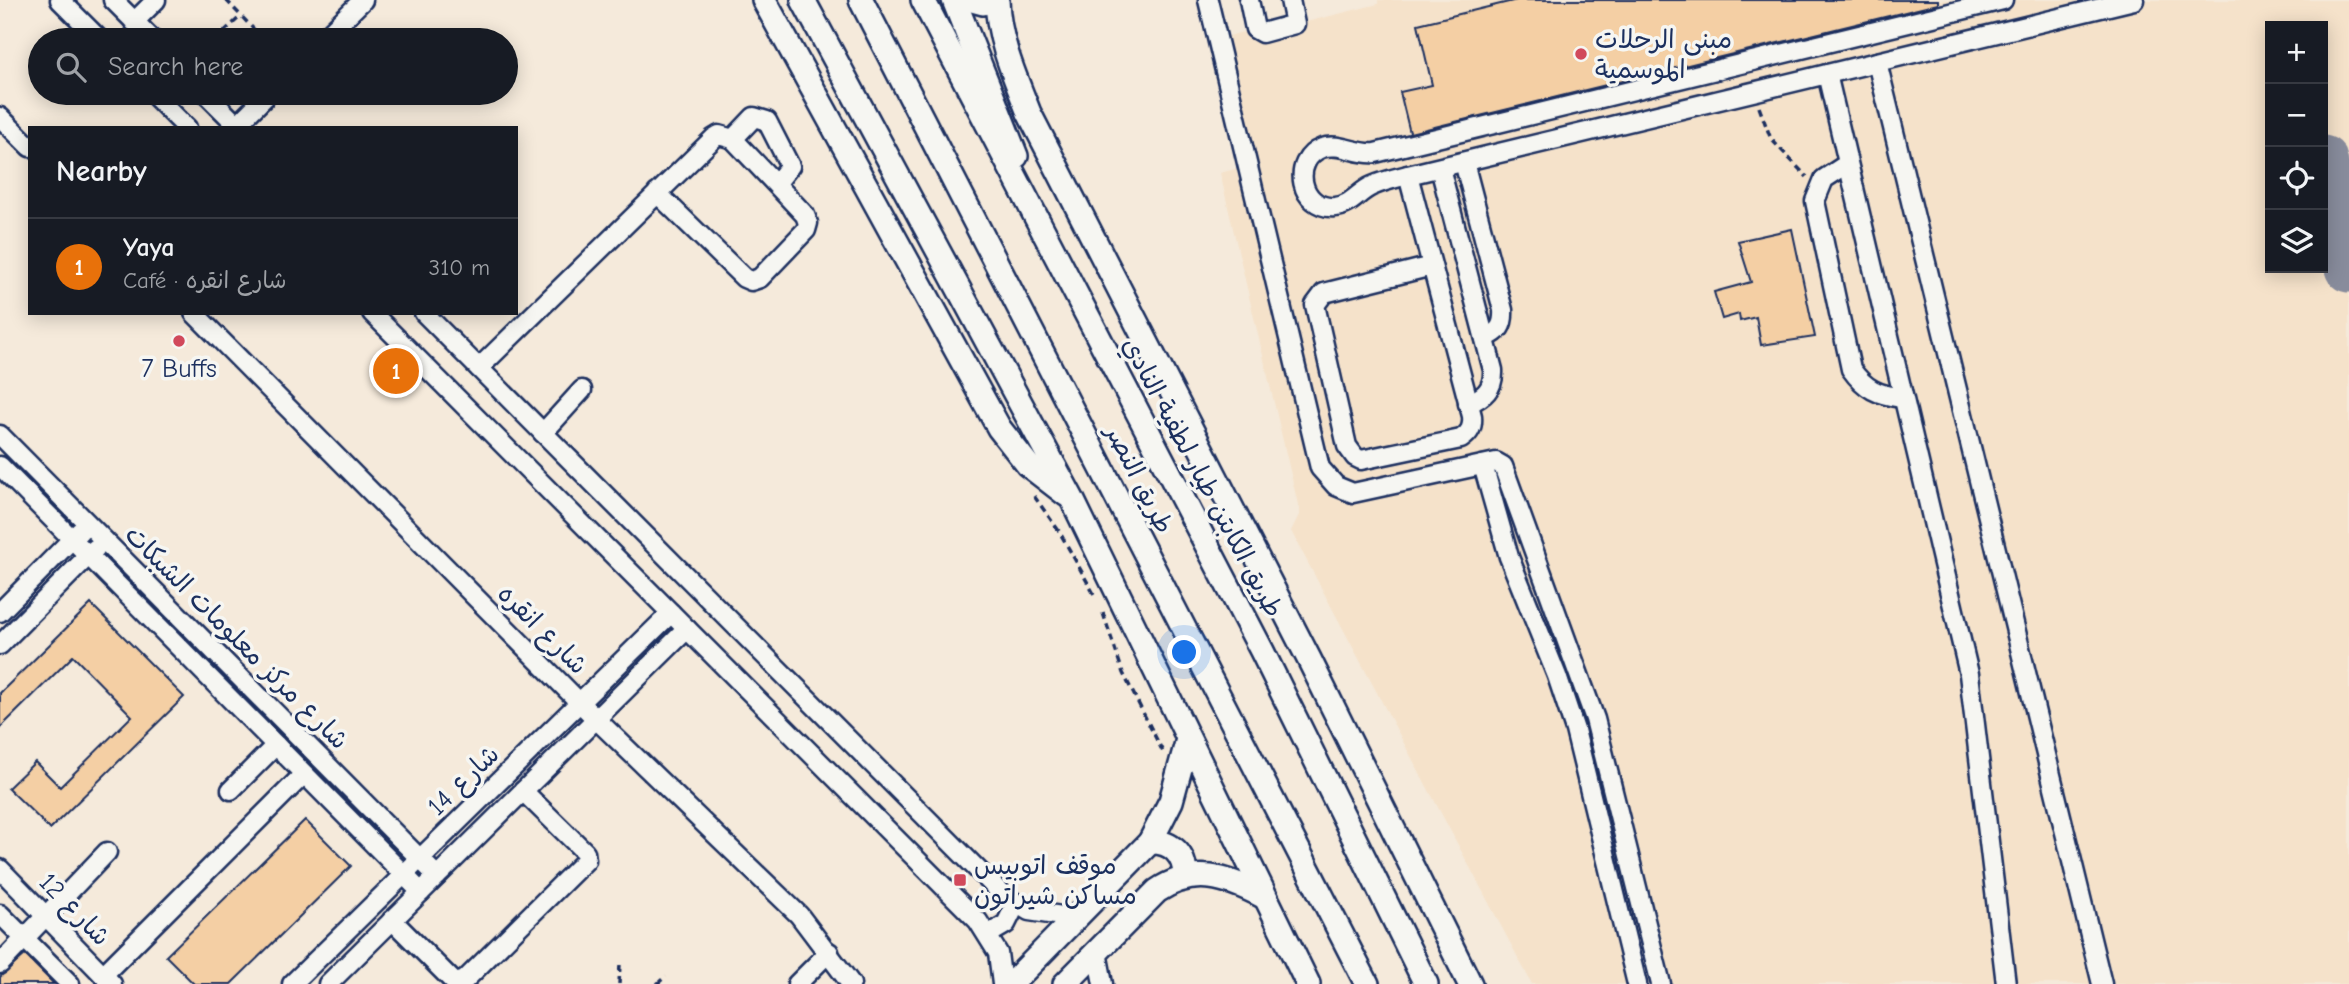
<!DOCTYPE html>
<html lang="en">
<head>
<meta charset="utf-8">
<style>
	body { margin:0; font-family:"Comic Neue","Playpen Sans Arabic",sans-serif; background:#242831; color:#f1f3f6 }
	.controls { position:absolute; right:21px; top:21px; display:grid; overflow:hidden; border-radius:0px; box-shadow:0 4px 18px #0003 }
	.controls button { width:63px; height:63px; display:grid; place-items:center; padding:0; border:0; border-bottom:2px solid #363941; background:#171b24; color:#f1f3f6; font:35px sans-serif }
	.you { position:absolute; left:1185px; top:653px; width:24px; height:24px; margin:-18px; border:5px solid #fff; border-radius:50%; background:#1a73e8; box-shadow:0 0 0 10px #1a73e833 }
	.badge { display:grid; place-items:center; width:46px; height:46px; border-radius:50%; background:#7c3aed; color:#fff; font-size:23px; font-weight:700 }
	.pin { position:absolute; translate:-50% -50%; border:4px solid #fff; box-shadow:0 2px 7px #0006 }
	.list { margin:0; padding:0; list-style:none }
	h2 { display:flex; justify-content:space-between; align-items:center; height:91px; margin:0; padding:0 28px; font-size:30px }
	h2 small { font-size:23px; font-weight:400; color:#9ea1a6 }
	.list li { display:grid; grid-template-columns:46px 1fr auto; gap:21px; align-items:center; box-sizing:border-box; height:98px; padding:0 28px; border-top:2px solid #363941 }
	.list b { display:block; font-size:26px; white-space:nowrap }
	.list p { margin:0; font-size:23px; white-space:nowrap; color:#9ea1a6 }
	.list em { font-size:23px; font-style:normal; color:#9ea1a6 }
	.icon { flex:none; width:38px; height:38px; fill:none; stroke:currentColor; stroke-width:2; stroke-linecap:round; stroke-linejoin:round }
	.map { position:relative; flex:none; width:2349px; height:984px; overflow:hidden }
	.search { position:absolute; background:#171b24; box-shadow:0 4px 18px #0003; left:28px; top:28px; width:490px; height:77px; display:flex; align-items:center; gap:18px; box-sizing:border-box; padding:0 24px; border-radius:38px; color:#9ea1a6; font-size:26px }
	.panel { position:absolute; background:#171b24; box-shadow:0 4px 18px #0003; left:28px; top:126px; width:490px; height:189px; border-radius:0px }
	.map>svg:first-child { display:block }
	.built { fill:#f5e2ca; fill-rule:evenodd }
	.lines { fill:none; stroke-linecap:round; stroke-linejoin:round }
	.taxiway { stroke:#888c9c; stroke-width:49 }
	.building { fill:#f4cfa4; stroke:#1b2f5e; stroke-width:2 }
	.minor-casing { stroke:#1b2f5e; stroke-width:23 }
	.major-casing { stroke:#1b2f5e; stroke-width:28 }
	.path { stroke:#1b2f5e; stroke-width:3.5; stroke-dasharray:7 5; stroke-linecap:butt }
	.minor { stroke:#f6f6f2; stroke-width:18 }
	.major { stroke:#f6f6f2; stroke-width:23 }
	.poi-dot { fill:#d1495b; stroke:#f6f6f2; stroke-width:2.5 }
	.labels { text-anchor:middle; stroke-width:7; stroke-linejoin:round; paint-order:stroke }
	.poi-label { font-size:26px; fill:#1b2f5e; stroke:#f6f6f2; text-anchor:start }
	.street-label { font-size:26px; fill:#1b2f5e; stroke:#f6f6f2 }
</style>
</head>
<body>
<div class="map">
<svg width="2349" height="984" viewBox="0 0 2349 984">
	<rect width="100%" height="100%" fill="#f5eadb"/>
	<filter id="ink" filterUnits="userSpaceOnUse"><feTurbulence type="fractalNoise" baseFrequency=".0143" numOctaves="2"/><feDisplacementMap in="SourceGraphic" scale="14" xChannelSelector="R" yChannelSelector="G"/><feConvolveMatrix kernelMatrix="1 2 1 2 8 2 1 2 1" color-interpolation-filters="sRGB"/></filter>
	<g filter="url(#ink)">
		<!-- built -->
		<path class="built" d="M1378,0H2349V984H1532L1291,531L1300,513L1220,173L1246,166L1222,38L1295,17L1306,22L1378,4ZM2270,26H2323V268H2270Z"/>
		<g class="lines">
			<!-- taxiway -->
			<path class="taxiway" d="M2323,160L2349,268"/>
		</g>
		<!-- building -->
		<g class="building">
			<path d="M1517,0H1938V4L1410,133L1400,92L1432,85L1418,24Z"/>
			<path d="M1792,229L1815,337L1761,345L1756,317L1740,321L1739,314L1722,319L1714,292L1751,282L1738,241Z"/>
			<path d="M91,604L184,697L50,829L8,788L35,762L60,787L132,716L73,656L0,728V693Z"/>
			<path d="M305,820L351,866L231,984H194L166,956Z"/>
			<path d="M25,955L54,984H0V977Z"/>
		</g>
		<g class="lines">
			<defs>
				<g id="minor">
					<path d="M60,0L100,40"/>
					<path d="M113,0L153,40"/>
					<path d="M1208,0L1320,468L1336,486L1353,493L1496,462L1503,466L1595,719L1661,984"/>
					<path d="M1249,0L1255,29L1262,33L1295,24L1290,0"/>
					<path d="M2003,0L1375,153C1357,155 1339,142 1322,148C1290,160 1300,210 1335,207C1351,206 1358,192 1372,186C1383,181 1396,178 1408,175L2134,0"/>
					<path d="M134,22L156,0"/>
					<path d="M322,40L363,0"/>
					<path d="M1877,62L2102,984"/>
					<path d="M1827,74L1969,674L2006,984"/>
					<path d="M152,93L187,128"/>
					<path d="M205,93L240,128"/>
					<path d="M0,117L30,147"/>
					<path d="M237,125L269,93"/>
					<path d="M733,139L754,117L767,121L790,166L776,184"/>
					<path d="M1464,162L1503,310C1504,326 1499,332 1485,338"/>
					<path d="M1847,164L1824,179L1815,201L1851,369C1865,389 1878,395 1902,398"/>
					<path d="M1440,168L1493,370C1494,389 1484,397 1468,404"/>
					<path d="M1408,175L1472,416C1473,427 1470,433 1461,439L1361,460L1355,457L1347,446L1315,305L1324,293L1432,266"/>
					<path d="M194,313L596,719L799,915L851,984"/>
					<path d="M372,313L978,921L998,953L1002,984"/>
					<path d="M424,313L1003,895L1029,911L1075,918"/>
					<path d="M479,368L714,138L719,135L733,139L805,215L808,223L806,230L760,278L751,281L744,278L657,193"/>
					<path d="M543,433L582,390"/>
					<path d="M0,435L437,876"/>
					<path d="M1483,465L1509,557L1557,676L1575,730L1637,984"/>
					<path d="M0,466L421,892"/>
					<path d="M0,612L80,531"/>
					<path d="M0,645L96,548"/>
					<path d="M231,790L276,745"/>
					<path d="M0,869L112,984"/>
					<path d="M0,914L70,984"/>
					<path d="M392,920L455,983L465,980L586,860L585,852L523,791"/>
					<path d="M989,934L1006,924L1016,904"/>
					<path d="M1097,952L1103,984"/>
					<path d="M0,964L107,852"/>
					<path d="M103,975L304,774"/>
					<path d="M292,984L671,613"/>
					<path d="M328,984L687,629"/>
					<path d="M797,984L829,952"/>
				</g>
				<g id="major">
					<path d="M764,0L999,428L1028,465L1067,495"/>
					<path d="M803,0L1072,499L1308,984"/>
					<path d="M861,0L1367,984"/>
					<path d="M923,0L1262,651L1426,984"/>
					<path d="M954,0L1016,156"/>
					<path d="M972,0L983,3L991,0"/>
					<path d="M997,0C998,40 1015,77 1029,113L1309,659L1470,984"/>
					<path d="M1150,842C1172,841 1185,855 1185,876"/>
					<path d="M1011,984L1150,842L1171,801L1188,739"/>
					<path d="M1065,984L1157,891C1194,866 1227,877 1263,896"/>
				</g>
			</defs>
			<!-- minor casing -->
			<use href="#minor" class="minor-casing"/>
			<!-- major casing -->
			<use href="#major" class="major-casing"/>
			<!-- path -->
			<g class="path">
				<path d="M226,0L264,40"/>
				<path d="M215,40L241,16"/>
				<path d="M1759,107L1771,139L1807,177"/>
				<path d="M1034,496L1059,531L1094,594"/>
				<path d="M1103,613L1123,673L1164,754"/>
				<path d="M619,984L620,964"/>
				<path d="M657,984L666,976"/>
			</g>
			<!-- minor -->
			<use href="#minor" class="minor"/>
			<!-- major -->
			<use href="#major" class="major"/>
		</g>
	</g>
	<!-- markers -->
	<g class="poi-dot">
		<circle cx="1581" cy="54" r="7"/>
		<circle cx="179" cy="341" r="7"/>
		<rect x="953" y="873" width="14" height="14" rx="3.5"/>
	</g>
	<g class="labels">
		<!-- poi labels -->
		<g class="poi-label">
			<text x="1595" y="48">مبنى الرحلات<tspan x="1595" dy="30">الموسمية</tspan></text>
			<text x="179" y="377" text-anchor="middle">7 Buffs</text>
			<text x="974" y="874">موقف اتوبيس<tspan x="974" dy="30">مساكن شيراتون</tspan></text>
		</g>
		<!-- street labels -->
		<g class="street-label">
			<text transform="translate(1203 477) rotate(62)" y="9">طريق الكابتن طيار لطفية النادي</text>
			<text transform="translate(1140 479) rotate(63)" y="9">طريق النصر</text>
			<text transform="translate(543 629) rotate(45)" y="9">شارع انقره</text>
			<text transform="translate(237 637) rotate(45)" y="9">شارع مركز معلومات الشبكات</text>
			<text transform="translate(463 780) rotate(-44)" y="9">شارع 14</text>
			<text transform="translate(75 909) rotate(46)" y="9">شارع 12</text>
		</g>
	</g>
</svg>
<div class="controls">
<button>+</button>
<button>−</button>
<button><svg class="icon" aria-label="locate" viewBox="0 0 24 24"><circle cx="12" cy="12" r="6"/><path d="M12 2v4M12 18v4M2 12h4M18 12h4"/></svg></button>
<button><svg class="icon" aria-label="layers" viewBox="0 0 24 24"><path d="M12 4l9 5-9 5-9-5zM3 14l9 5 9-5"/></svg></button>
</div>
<div class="you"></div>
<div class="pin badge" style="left:396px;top:371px;background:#e8710a">1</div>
<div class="search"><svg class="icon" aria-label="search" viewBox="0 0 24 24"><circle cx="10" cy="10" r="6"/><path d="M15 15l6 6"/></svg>Search here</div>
<section class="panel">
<h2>Nearby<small></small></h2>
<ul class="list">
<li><span class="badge" style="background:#e8710a">1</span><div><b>Yaya</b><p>Café · شارع انقره</p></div><em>310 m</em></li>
</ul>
</section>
</div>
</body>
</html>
